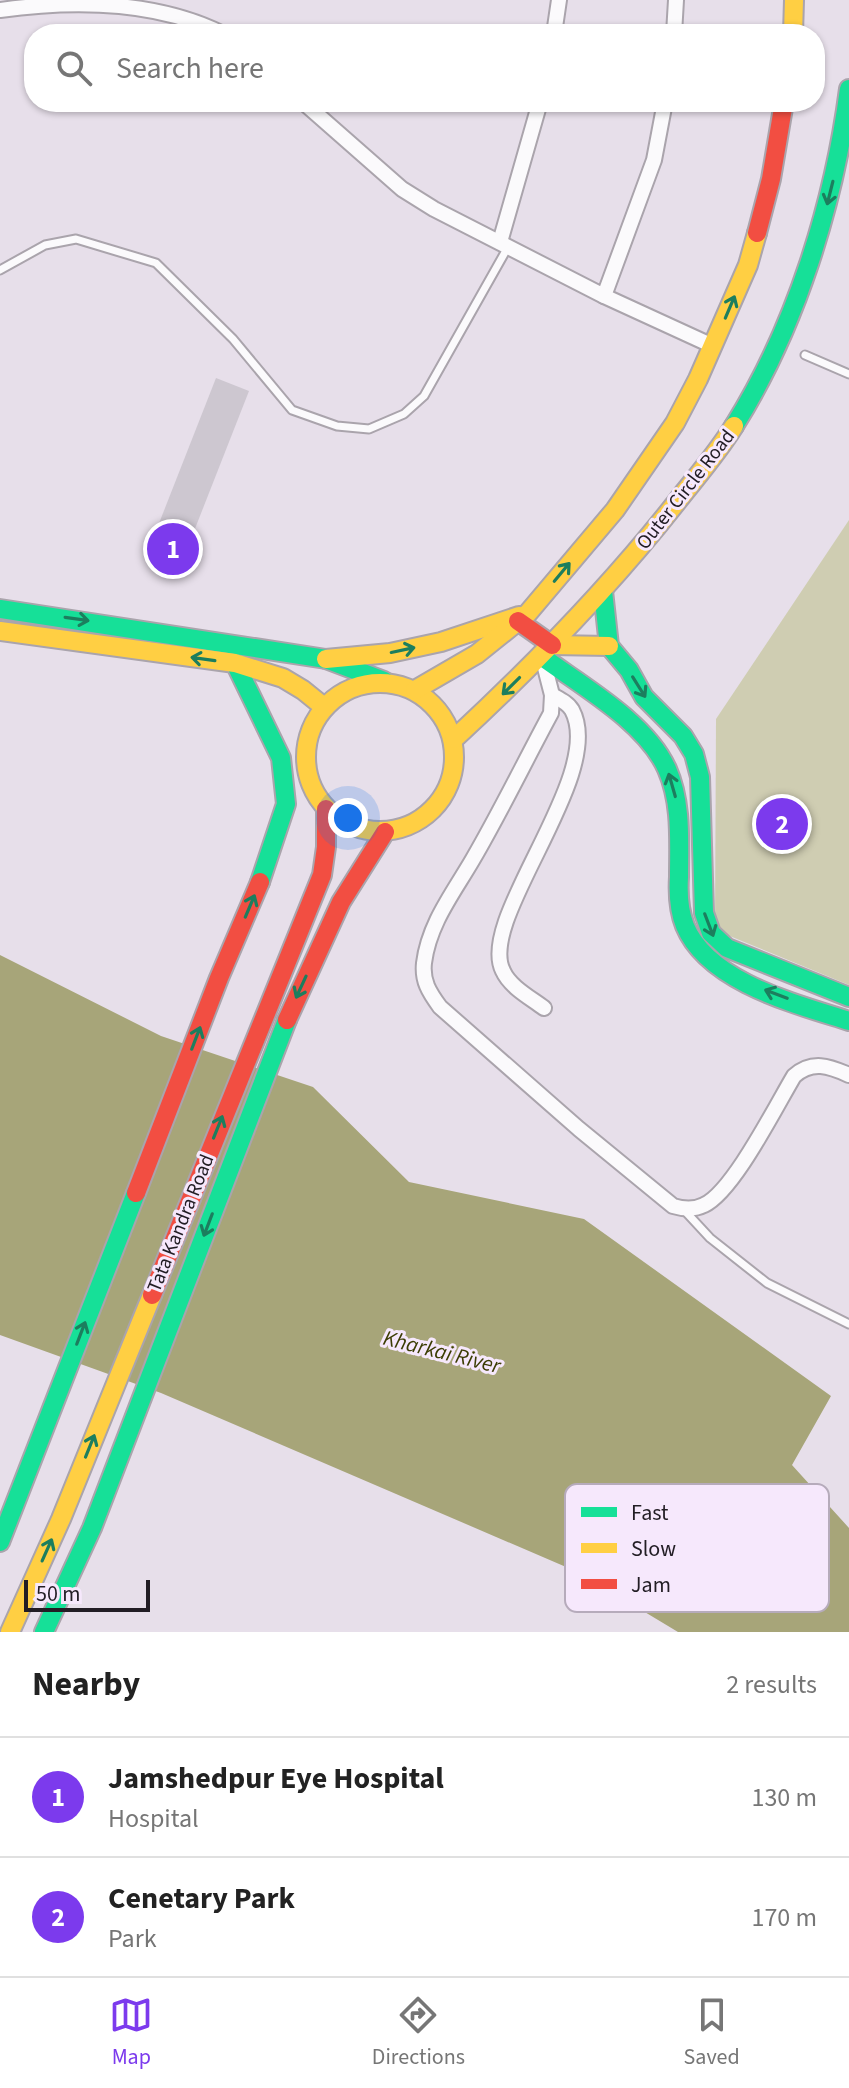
<!DOCTYPE html>
<html lang="en">
<head>
<meta charset="utf-8">
<style>
	body { margin:0; font-family:"Source Sans 3",sans-serif; background:#f2f2f2; color:#222 }
	.scale { position:absolute; left:24px; bottom:20px; width:126px; box-sizing:border-box; padding-left:8px; border:4px solid #221d24; border-top:0; font-size:22px; line-height:28px; white-space:nowrap; color:#221d24; -webkit-text-stroke:6px #f6e8fc; paint-order:stroke }
	.you { position:absolute; left:348px; top:818px; width:28px; height:28px; margin:-20px; border:6px solid #fff; border-radius:50%; background:#1a73e8; box-shadow:0 0 0 12px #1a73e833 }
	.badge { display:grid; place-items:center; width:52px; height:52px; border-radius:50%; background:#7c3aed; color:#fff; font-size:26px; font-weight:700 }
	.pin { position:absolute; translate:-50% -50%; border:4px solid #fff; box-shadow:0 2px 8px #0006 }
	.list { margin:0; padding:0; list-style:none }
	h2 { display:flex; justify-content:space-between; align-items:center; height:104px; margin:0; padding:0 32px; font-size:34px }
	h2 small { font-size:26px; font-weight:400; color:#767676 }
	.list li { display:grid; grid-template-columns:52px 1fr auto; gap:24px; align-items:center; box-sizing:border-box; height:120px; padding:0 32px; border-top:2px solid #e0e0e0 }
	.list b { display:block; font-size:30px; white-space:nowrap }
	.list p { margin:0; font-size:26px; white-space:nowrap; color:#767676 }
	.list em { font-size:26px; font-style:normal; color:#767676 }
	.icon { flex:none; width:44px; height:44px; fill:none; stroke:currentColor; stroke-width:2; stroke-linecap:round; stroke-linejoin:round }
	.map { position:relative; flex:none; width:849px; height:1632px; overflow:hidden }
	.search { position:absolute; background:#fff; box-shadow:0 2px 6px #0004; left:24px; right:24px; top:24px; height:88px; display:flex; align-items:center; gap:20px; box-sizing:border-box; padding:0 28px; border-radius:32px; color:#767676; font-size:30px }
	.sheet { height:344px; background:#fff }
	nav { display:flex; justify-content:space-around; align-items:center; box-sizing:border-box; height:112px; border-top:2px solid #e0e0e0; background:#fff; font-size:22px; color:#767676 }
	nav a { display:grid; justify-items:center; gap:4px }
	nav .on { color:#7c3aed }
	.map>svg:first-child { display:block }
	.green { fill:#cfcdb2 }
	.water { fill:#a7a579 }
	.building { fill:#cdc7d0 }
	.lines { fill:none; stroke-linecap:round; stroke-linejoin:round }
	.lane-casing { stroke:#aaa4ac; stroke-width:11 }
	.street-casing { stroke:#aaa4ac; stroke-width:18 }
	.fast-casing { stroke:#aaa4ac; stroke-width:22 }
	.slow-casing { stroke:#aaa4ac; stroke-width:22 }
	.jam-casing { stroke:#aaa4ac; stroke-width:22 }
	.lane { stroke:#fbfafc; stroke-width:7 }
	.street { stroke:#fbfafc; stroke-width:14 }
	.fast { stroke:#16e098; stroke-width:18 }
	.slow { stroke:#ffcf43; stroke-width:18 }
	.jam { stroke:#f24e42; stroke-width:18 }
	.oneway { stroke:#1c7e5e }
	.labels { text-anchor:middle; stroke-width:6; stroke-linejoin:round; paint-order:stroke }
	.street-label { font-size:20px; fill:#221d24; stroke:#f6e8fc }
	.water-label { font-size:22px; font-style:italic; fill:#3c3d04; stroke:#f6e8fc }
	.key { fill:#f6e8fc; stroke:#b6abbb; stroke-width:2 }
	.key-label { font-size:22px; fill:#221d24 }
</style>
</head>
<body>
<div class="map">
<svg width="849" height="1632" viewBox="0 0 849 1632">
	<rect width="100%" height="100%" fill="#e7dfea"/>
	<!-- green -->
	<path class="green" d="M849,520V985L715,930L716,719Z"/>
	<!-- water -->
	<path class="water" d="M0,955L161,1036L313,1087L409,1182L584,1219L831,1396L792,1465L849,1528V1632H678L580,1573L161,1393L0,1335Z"/>
	<!-- building -->
	<path class="building" d="M216,378L249,391L178,572L145,559Z"/>
	<g class="lines">
		<defs>
			<g id="lane">
				<path d="M0,270L45,245L76,239L156,263L233,339L292,410L337,426L369,429L404,414L424,396L508,247"/>
				<path d="M805,355L849,374"/>
				<path d="M685,1211L710,1238L767,1283L849,1324"/>
			</g>
			<g id="street">
				<path d="M0,10C74,0 155,0 223,34"/>
				<path d="M554,34L559,0"/>
				<path d="M674,34L676,0"/>
				<path d="M303,102L402,189L434,209L604,296L713,346"/>
				<path d="M500,242L540,102"/>
				<path d="M604,296L654,160L665,102"/>
				<path d="M542,656L552,695L551,713C525,761 501,811 473,859C454,892 429,923 424,963C422,981 429,992 440,1007L579,1129L673,1206C683,1209 694,1210 704,1205C733,1192 776,1106 794,1076C812,1060 829,1066 849,1075"/>
				<path d="M544,1008C531,998 510,987 503,971C476,919 607,775 572,710C568,703 559,699 552,695"/>
			</g>
			<g id="fast">
				<path d="M734,426C796,327 834,204 849,89"/>
				<path d="M603,591L609,646L629,670L644,697L683,736L694,754L700,777L704,913L711,933L727,948L849,997"/>
				<path d="M0,609L326,659L384,681"/>
				<path d="M541,656C582,686 646,722 667,769C682,803 679,841 679,877C678,893 679,911 685,926C708,982 796,1004 849,1021"/>
				<path d="M235,663L281,758L286,804L260,882"/>
				<path d="M0,1542L136,1193"/>
				<path d="M44,1632L92,1528L287,1020"/>
			</g>
			<g id="slow">
				<path d="M793,34L794,0"/>
				<path d="M0,631L235,663L283,678L303,690L324,707"/>
				<path d="M552,645L609,646"/>
				<path d="M326,659L390,653L441,642L519,616"/>
				<circle cx="380" cy="757" r="74"/>
				<path d="M415,690L477,654L528,613L615,510L675,423L698,379L748,265L757,233"/>
				<path d="M454,739C535,664 611,586 679,499C698,475 718,452 734,426"/>
				<path d="M10,1632L61,1519L152,1295"/>
			</g>
			<g id="jam">
				<path d="M757,233L771,179L784,102"/>
				<path d="M518,621L552,645"/>
				<path d="M287,1020L341,902L385,832"/>
				<path d="M136,1193L219,978L260,882"/>
				<path d="M152,1295L322,875L326,847V809"/>
			</g>
		</defs>
		<!-- lane casing -->
		<use href="#lane" class="lane-casing"/>
		<!-- street casing -->
		<use href="#street" class="street-casing"/>
		<!-- fast casing -->
		<use href="#fast" class="fast-casing"/>
		<!-- slow casing -->
		<use href="#slow" class="slow-casing"/>
		<!-- jam casing -->
		<use href="#jam" class="jam-casing"/>
		<!-- lane -->
		<use href="#lane" class="lane"/>
		<!-- street -->
		<use href="#street" class="street"/>
		<!-- fast -->
		<use href="#fast" class="fast"/>
		<!-- slow -->
		<use href="#slow" class="slow"/>
		<!-- jam -->
		<use href="#jam" class="jam"/>
	</g>
	<!-- one-way arrows -->
	<defs><path id="oneway-shaft" d="M-6 0H5M1.5-3L5.5 0L1.5 3" fill="none" stroke-width="1.6" stroke-linecap="round" stroke-linejoin="round" transform="scale(2)"/></defs>
	<g class="oneway">
		<use href="#oneway-shaft" transform="translate(830 193) rotate(104)"/>
		<use href="#oneway-shaft" transform="translate(730 307) rotate(-67)"/>
		<use href="#oneway-shaft" transform="translate(562 572) rotate(-50)"/>
		<use href="#oneway-shaft" transform="translate(77 619) rotate(8)"/>
		<use href="#oneway-shaft" transform="translate(403 650) rotate(-12)"/>
		<use href="#oneway-shaft" transform="translate(203 659) rotate(-172)"/>
		<use href="#oneway-shaft" transform="translate(511 686) rotate(135)"/>
		<use href="#oneway-shaft" transform="translate(639 687) rotate(58)"/>
		<use href="#oneway-shaft" transform="translate(672 785) rotate(-106)"/>
		<use href="#oneway-shaft" transform="translate(250 906) rotate(-67)"/>
		<use href="#oneway-shaft" transform="translate(709 925) rotate(69)"/>
		<use href="#oneway-shaft" transform="translate(301 987) rotate(115)"/>
		<use href="#oneway-shaft" transform="translate(776 994) rotate(-159)"/>
		<use href="#oneway-shaft" transform="translate(196 1038) rotate(-69)"/>
		<use href="#oneway-shaft" transform="translate(218 1127) rotate(-68)"/>
		<use href="#oneway-shaft" transform="translate(208 1225) rotate(111)"/>
		<use href="#oneway-shaft" transform="translate(81 1333) rotate(-69)"/>
		<use href="#oneway-shaft" transform="translate(90 1446) rotate(-68)"/>
		<use href="#oneway-shaft" transform="translate(47 1550) rotate(-66)"/>
	</g>
	<g class="labels">
		<!-- street labels -->
		<g class="street-label">
			<text transform="translate(685 489) rotate(-52)" y="7">Outer Circle Road</text>
			<text transform="translate(180 1223) rotate(-68)" y="7">Tata Kandra Road</text>
		</g>
		<!-- water labels -->
		<g class="water-label">
			<text transform="translate(442 1351) rotate(14)" y="8">Kharkai River</text>
		</g>
	</g>
	<!-- legend -->
	<rect x="565" y="1484" width="264" height="128" rx="12" class="key"/>
	<rect x="581" y="1507" width="36" height="10" fill="#16e098"/>
	<rect x="581" y="1543" width="36" height="10" fill="#ffcf43"/>
	<rect x="581" y="1579" width="36" height="10" fill="#f24e42"/>
	<g class="key-label">
		<text x="631" y="1520">Fast</text>
		<text x="631" y="1556">Slow</text>
		<text x="631" y="1592">Jam</text>
	</g>
</svg>
<div class="scale">50 m</div>
<div class="you"></div>
<div class="pin badge" style="left:173px;top:549px">1</div>
<div class="pin badge" style="left:782px;top:824px">2</div>
<div class="search"><svg class="icon" aria-label="search" viewBox="0 0 24 24"><circle cx="10" cy="10" r="6"/><path d="M15 15l6 6"/></svg>Search here</div>
</div>
<section class="sheet">
<h2>Nearby<small>2 results</small></h2>
<ul class="list">
<li><span class="badge">1</span><div><b>Jamshedpur Eye Hospital</b><p>Hospital</p></div><em>130 m</em></li>
<li><span class="badge">2</span><div><b>Cenetary Park</b><p>Park</p></div><em>170 m</em></li>
</ul>
</section>
<nav>
<a class="on"><svg class="icon" aria-label="map" viewBox="0 0 24 24"><path d="M3 6l6-2 6 2 6-2v14l-6 2-6-2-6 2zM9 4v14M15 6v14"/></svg>Map</a>
<a><svg class="icon" aria-label="directions" viewBox="0 0 24 24"><path d="M12 3l9 9-9 9-9-9zM9 14v-3h6M13 9l2 2-2 2"/></svg>Directions</a>
<a><svg class="icon" aria-label="saved" viewBox="0 0 24 24"><path d="M7 4h10v16l-5-4-5 4z"/></svg>Saved</a>
</nav>
</body>
</html>
